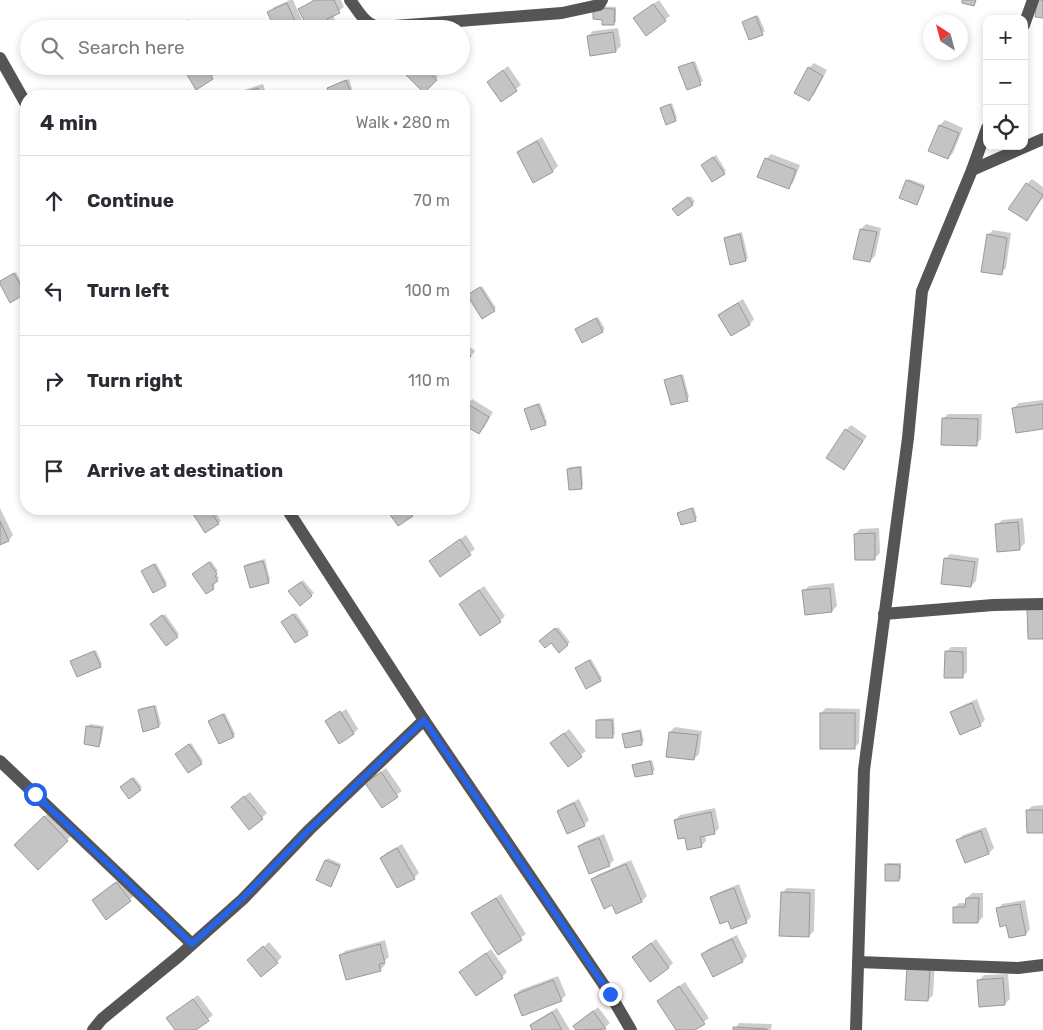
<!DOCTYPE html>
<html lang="en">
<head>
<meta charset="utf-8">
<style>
	body { margin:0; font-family:Rubik,sans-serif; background:#f7f7f7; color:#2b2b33 }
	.controls { position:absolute; right:15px; top:15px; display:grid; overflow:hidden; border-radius:10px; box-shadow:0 2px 8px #0003 }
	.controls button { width:45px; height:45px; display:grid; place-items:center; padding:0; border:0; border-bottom:1px solid #e1e1e2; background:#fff; color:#2b2b33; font:25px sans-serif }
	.compass { position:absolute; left:923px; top:15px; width:45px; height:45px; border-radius:50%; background:#fff; box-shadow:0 2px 8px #0003; rotate:324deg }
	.stop { position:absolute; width:15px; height:15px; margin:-11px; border:4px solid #2563eb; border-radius:50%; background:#fff }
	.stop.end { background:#2563eb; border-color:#fff; box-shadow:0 1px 5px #0008 }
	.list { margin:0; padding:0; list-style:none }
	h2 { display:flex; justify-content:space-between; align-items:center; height:65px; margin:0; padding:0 20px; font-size:21px }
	h2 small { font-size:16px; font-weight:400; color:#7c7c81 }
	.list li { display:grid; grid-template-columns:32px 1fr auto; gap:15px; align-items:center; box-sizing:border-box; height:90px; padding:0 20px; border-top:1px solid #e1e1e2 }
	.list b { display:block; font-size:19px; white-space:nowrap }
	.list em { font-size:16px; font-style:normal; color:#7c7c81 }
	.icon { flex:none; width:28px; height:28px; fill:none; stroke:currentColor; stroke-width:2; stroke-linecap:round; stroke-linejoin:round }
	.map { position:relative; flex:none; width:1043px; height:1030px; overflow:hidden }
	.search { position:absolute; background:#fff; box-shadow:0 2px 8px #0003; left:20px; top:20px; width:450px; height:55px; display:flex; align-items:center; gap:12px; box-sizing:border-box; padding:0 18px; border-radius:28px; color:#7c7c81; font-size:19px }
	.panel { position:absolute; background:#fff; box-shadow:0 2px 8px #0003; left:20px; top:90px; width:450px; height:425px; border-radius:20px }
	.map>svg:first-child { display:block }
	.shadow { fill:#0003 }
	.building { fill:#c4c4c4; stroke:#999 }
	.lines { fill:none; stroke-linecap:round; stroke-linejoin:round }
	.minor { stroke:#555; stroke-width:12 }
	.route { stroke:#2563eb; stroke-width:6 }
</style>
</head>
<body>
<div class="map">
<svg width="1043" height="1030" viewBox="0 0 1043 1030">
	<rect width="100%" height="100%" fill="#fff"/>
	<!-- shadow -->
	<g class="shadow">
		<path d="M290,0H293L303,22L293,29H276L269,12L274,7Z"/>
		<path d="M313,0H341L344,7L333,15L335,20L330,25L313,22L300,9Z"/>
		<path d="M659,0L670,16L665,20L639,14Z"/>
		<path d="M596,6L616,7V22L613,24L604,18Z"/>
		<path d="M758,15L765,31L750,39L743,22Z"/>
		<path d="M188,19L195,29H174Z"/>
		<path d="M618,28L621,46L616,51L588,36L593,31Z"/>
		<path d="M695,61L703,81L688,88L680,68Z"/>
		<path d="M814,63L827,70L814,95L809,99V68Z"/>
		<path d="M66,66H74L68,70Z"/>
		<path d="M183,66H213L217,73L196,88Z"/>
		<path d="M416,66H427L438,77L424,91Z"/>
		<path d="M508,66L521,85L502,100L489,82Z"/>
		<path d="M349,79L353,92L351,94L345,96H331L328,88Z"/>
		<path d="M263,84L267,96H240L244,90Z"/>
		<path d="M672,103L677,118L675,120L661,108Z"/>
		<path d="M945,120L963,128L953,153L948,158L930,150L940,125Z"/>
		<path d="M542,137L558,166L553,171L534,181L518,153L523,148Z"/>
		<path d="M771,154L800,165L793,183L788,188L766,159Z"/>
		<path d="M716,155L726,171L713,181L704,163Z"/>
		<path d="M909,179L925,185L916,204L907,181Z"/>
		<path d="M1032,179L1043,187V198L1027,219V184Z"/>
		<path d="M691,196L695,202L678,214L676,207Z"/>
		<path d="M866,224L881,228L875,256L870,261L855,258L861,229Z"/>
		<path d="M993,230L1011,233L1006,268L1001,273L988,235Z"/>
		<path d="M742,232L748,258L746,260L731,263L725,238L728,236Z"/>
		<path d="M16,272L26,292L11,301L0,282Z"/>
		<path d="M482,286L496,308L494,310L471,294Z"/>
		<path d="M743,299L754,319L750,324L731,334L720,315L725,310Z"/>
		<path d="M598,317L605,329L583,342L576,329Z"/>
		<path d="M464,342L475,351L464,365Z"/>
		<path d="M683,374L689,397L687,399L666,381Z"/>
		<path d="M472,399L493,412L484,428L479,432L464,423V409Z"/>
		<path d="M1043,400V428L1014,408L1019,403Z"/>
		<path d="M540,403L547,422L545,424L525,409Z"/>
		<path d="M948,414H982L981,439L976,444L943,419Z"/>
		<path d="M851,425L867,436L844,468L846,430Z"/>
		<path d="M582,466L583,485L581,487L568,469L570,467Z"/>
		<path d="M694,507L697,518L695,520L679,513Z"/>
		<path d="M0,508L13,535L9,540L0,544Z"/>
		<path d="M202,509H213L221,521L206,532L197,512Z"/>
		<path d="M387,509H416L417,510L398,525Z"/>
		<path d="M1023,518L1025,543L1020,548L997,525L1002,520Z"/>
		<path d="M879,528L880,553L875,558L855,534L860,529Z"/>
		<path d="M466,535L475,549L440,575L435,557Z"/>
		<path d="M950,554L979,558L976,581L971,586L945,559Z"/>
		<path d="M265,559L270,580L268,582L245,566L247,564Z"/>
		<path d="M211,561L218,571L216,573L219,578L213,582L215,586L206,593L195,572Z"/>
		<path d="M156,563L167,583L165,585L144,569Z"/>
		<path d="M303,580L314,593L300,604L292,589Z"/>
		<path d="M834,583L837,606L832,611L804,591L809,586Z"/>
		<path d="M484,586L505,616L500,621L460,604Z"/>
		<path d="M296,613L309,632L307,634L285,620Z"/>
		<path d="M165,614L179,634L177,636L154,622Z"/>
		<path d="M558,627L570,642L559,651L552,642L543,639Z"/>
		<path d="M951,647H967V672L962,677L946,652Z"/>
		<path d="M96,650L102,664L100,666L72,662Z"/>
		<path d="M591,659L602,678L600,680L576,668Z"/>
		<path d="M977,699L985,720L980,725L952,713L957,708Z"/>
		<path d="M156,705L161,724L159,726L139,710L141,708Z"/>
		<path d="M345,707L358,729L354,733L326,721L330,717V719L346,709Z"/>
		<path d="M826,708L860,709L859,743L854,748L821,713Z"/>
		<path d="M225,713L235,734L233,736L212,719Z"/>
		<path d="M614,718L615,734L612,736L597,721L599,719Z"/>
		<path d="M90,724L104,726L101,743L99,745L88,726Z"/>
		<path d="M675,727L702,731L699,754L694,759L670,732Z"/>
		<path d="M569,729L586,751L568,765L552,743Z"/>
		<path d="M641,729L644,741L642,743L623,735L625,733Z"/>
		<path d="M191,743L203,761L201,763L179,752Z"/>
		<path d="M652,760L655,770L652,772L633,765L636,763Z"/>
		<path d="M386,768L402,791L382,806L371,779Z"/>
		<path d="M134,777L142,787L140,789L124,785Z"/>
		<path d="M250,792L267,813L262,818L237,802Z"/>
		<path d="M579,799L589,820L584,825L558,812L563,807Z"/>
		<path d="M1043,805V831L1027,811L1032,806Z"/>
		<path d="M715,808L719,828L714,833L705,835L706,841L701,846L686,836L675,820L680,815Z"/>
		<path d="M49,812L72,835L38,868L15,845Z"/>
		<path d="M986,827L994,848L989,853L958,840L963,835Z"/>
		<path d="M604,834L614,860L609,865L579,847L584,842Z"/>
		<path d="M402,844L419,873L414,878L381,858L386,853Z"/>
		<path d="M328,858L341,864L331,885L326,860Z"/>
		<path d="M631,860L647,896L642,901L613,904L592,880L597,875Z"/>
		<path d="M888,863H901V878L899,880L886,865Z"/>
		<path d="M121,878L135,895L107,918L98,896Z"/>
		<path d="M739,884L751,917L746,922L728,919L712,897L717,893Z"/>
		<path d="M787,888L815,889L814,931L809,936L782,893Z"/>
		<path d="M972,893H983V917L978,922L954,908L959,903H967V898Z"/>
		<path d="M501,894L526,934L498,953L473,913Z"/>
		<path d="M1025,900L1030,929L1026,934L1007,924L998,909L1002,904Z"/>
		<path d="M737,935L747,956L743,961L713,975L703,954L708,949Z"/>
		<path d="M656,939L673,963L669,967L634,957Z"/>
		<path d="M385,940L389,957L384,961L385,965L380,970L341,955L345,951Z"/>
		<path d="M269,942L282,957L277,962L253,956Z"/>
		<path d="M491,949L507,972L502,977L461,972Z"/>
		<path d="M935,962L933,995L928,1000L906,999Z"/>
		<path d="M1008,974L1010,999L1005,1004L979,980L984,975Z"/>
		<path d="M558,976L566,995L561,1000L515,995L520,990Z"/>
		<path d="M685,982L709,1018L693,1030H678L664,997Z"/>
		<path d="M198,995L213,1015L194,1030H176L173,1014Z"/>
		<path d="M598,1007L610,1023L602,1030H578L574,1026Z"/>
		<path d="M557,1008L570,1030H534L531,1026L536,1021Z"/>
		<path d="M739,1023L772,1024L771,1030H734Z"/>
	</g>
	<!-- building -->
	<g class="building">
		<path d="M315,0H334L340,13L327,19L331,26L326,29H316L313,23L307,26L298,9Z"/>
		<path d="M962,0H976L974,6L962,3Z"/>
		<path d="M1037,0H1043V18L1035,17Z"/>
		<path d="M287,3L298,28L275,29L267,12Z"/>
		<path d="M653,4L666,21L646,36L633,18Z"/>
		<path d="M593,8L615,9L614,25H602V20L593,19Z"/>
		<path d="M756,16L763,35L749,40L742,22Z"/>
		<path d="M185,20L191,29H173Z"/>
		<path d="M613,32L616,52L590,56L587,36Z"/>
		<path d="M693,62L701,85L687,90L678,67Z"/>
		<path d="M182,66H205L213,79L196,90Z"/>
		<path d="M414,66H422L437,80L424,93L406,75Z"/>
		<path d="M808,67L823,76L809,101L794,93Z"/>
		<path d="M503,70L517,91L501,102L487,82Z"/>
		<path d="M346,80L352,95L330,96L327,88Z"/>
		<path d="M258,88L261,96H239L238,94Z"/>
		<path d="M670,104L676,121L666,125L660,108Z"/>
		<path d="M939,125L959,133L948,159L928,151Z"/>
		<path d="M537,141L553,172L533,183L517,152Z"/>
		<path d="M713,157L725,174L712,182L701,165Z"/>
		<path d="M765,158L796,170L789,189L757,177Z"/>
		<path d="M906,180L924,187L917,205L899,198Z"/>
		<path d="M1026,183L1043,195L1027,221L1008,209Z"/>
		<path d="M688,197L693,205L678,216L672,209Z"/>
		<path d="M860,229L877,232L870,262L853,259Z"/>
		<path d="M740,234L746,261L730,265L724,238Z"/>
		<path d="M987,234L1007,238L1002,275L981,272Z"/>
		<path d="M14,273L25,294L10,303L0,284V281Z"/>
		<path d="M480,287L495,311L482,319L467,295Z"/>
		<path d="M26,303V320L21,304Z"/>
		<path d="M738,303L750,325L731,336L718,315Z"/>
		<path d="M596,318L603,332L582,343L575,329Z"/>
		<path d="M464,350L471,356L464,365Z"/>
		<path d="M681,375L688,401L671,405L664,380Z"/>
		<path d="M466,403L489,417L479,434L464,425V407Z"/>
		<path d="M538,404L546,425L531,430L524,409Z"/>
		<path d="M1043,404V429L1016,433L1012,408Z"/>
		<path d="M942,418L978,419L977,446L941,445Z"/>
		<path d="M845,429L863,441L844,470L826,458Z"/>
		<path d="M580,467L582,489L569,490L567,469Z"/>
		<path d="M692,508L696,521L681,525L677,513Z"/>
		<path d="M201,509H209L219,524L205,533L193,514Z"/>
		<path d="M386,509H408L413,516L398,526Z"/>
		<path d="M0,521L9,541L0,545Z"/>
		<path d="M1018,522L1020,550L997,552L995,524Z"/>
		<path d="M875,533V560H855L854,534Z"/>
		<path d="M460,539L471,555L440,577L429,561Z"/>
		<path d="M944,558L975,562L971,587L941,584Z"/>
		<path d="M263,561L269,583L250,588L244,566Z"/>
		<path d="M209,562L217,574L215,576L218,581L212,585L214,589L206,594L192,574Z"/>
		<path d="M154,564L166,586L153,593L141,571Z"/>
		<path d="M301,582L312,596L300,606L288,591Z"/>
		<path d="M830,588L832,612L805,615L802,590Z"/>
		<path d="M479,590L501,622L480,636L459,604Z"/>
		<path d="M1027,609H1043V639H1028Z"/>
		<path d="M293,614L308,635L295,643L281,622Z"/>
		<path d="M162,615L178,637L166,646L150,624Z"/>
		<path d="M555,628L568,645L559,653L551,643L545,648L539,641Z"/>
		<path d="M94,651L101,667L77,677L70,661Z"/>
		<path d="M945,651L963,652V678H944Z"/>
		<path d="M589,660L601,681L586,689L575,668Z"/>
		<path d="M972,703L981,726L960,735L950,712Z"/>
		<path d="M154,706L159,727L143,732L138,710Z"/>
		<path d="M340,711L354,734L339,744L325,721Z"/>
		<rect x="820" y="713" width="35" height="36"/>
		<path d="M223,714L234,737L219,744L208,721Z"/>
		<path d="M596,720H612L613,738H596Z"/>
		<path d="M86,726L102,728L99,747L84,744Z"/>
		<path d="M640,731L642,745L625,748L622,734Z"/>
		<path d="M669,732L698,735L694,760L666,757Z"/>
		<path d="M564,733L582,757L568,767L550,743Z"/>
		<path d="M189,744L202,764L188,773L175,754Z"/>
		<path d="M650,761L653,774L635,777L632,765Z"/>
		<path d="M381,772L398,797L382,808L365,783Z"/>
		<path d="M132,778L141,790L129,799L120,787Z"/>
		<path d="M244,796L263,819L249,830L231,807Z"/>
		<path d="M574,803L585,826L567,834L557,811Z"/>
		<path d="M1026,810H1043V833H1027Z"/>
		<path d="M711,812L715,834L700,837L702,847L687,850L685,838L678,839L674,820Z"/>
		<path d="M44,816L68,841L38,870L14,845Z"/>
		<path d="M981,831L989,854L965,863L956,840Z"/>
		<path d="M599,838L610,866L589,874L578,846Z"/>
		<path d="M397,848L415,879L397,888L380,858Z"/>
		<path d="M325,860L340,866L331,887L316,880Z"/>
		<path d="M626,864L642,902L616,914L612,905L604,909L591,879Z"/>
		<path d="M885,864L900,865L899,881H885Z"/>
		<path d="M116,882L131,901L106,920L92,900Z"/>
		<path d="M734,888L747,923L731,929L728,921L720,924L710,897Z"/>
		<path d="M781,892L810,893L809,937L779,936Z"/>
		<path d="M496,898L522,940L498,955L471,913Z"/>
		<path d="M966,898H979L978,923H953V907H965Z"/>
		<path d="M1020,904L1026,935L1009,938L1006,925L1000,927L996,908Z"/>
		<path d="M732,939L743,962L713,977L701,954Z"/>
		<path d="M651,943L669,968L650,982L632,957Z"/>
		<path d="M380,944L385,963L379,964L381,971L346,980L339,955Z"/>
		<path d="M263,946L278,963L261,977L247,960Z"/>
		<path d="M486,953L503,978L476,996L459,972Z"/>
		<path d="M907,966L930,967L928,1001L905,1000Z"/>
		<path d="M1003,978L1005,1005L979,1007L977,980Z"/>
		<path d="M553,980L562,1001L522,1016L514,995Z"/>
		<path d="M679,986L705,1024L695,1030H676L657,1001Z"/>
		<path d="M193,999L209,1021L196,1030H175L166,1018Z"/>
		<path d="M593,1011L606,1029L576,1030L573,1026Z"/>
		<path d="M552,1012L562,1030H532L530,1025Z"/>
		<path d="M733,1027L767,1029V1030H733Z"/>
	</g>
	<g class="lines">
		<!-- minor -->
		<g class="minor">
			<path d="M350,0C360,13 365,26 382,27L562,13L599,5L602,0"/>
			<path d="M1024,25L1033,0"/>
			<path d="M0,58L26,104"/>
			<path d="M972,170L1043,139"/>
			<path d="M287,509L424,720L610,994L631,1030"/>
			<path d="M884,614L993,605L1043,604"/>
			<path d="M0,761L192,944"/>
			<path d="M858,962L1018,968L1043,965"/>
			<path d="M93,1030L102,1019L179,956L243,899L309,830L424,720"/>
			<path d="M856,1030L864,770L908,438L922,291L972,170L987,128"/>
		</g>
	</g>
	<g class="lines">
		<!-- route -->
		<path class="route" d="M35,794L192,944L242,899L309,830L424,720L610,994"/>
	</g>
</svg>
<div class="controls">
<button>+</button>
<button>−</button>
<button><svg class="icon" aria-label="locate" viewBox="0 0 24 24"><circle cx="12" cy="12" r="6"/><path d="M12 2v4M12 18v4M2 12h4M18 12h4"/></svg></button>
</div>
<svg class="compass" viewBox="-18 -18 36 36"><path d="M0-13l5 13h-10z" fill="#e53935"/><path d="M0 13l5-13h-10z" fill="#7c7c81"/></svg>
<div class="stop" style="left:35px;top:794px"></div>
<div class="stop end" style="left:610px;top:994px"></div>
<div class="search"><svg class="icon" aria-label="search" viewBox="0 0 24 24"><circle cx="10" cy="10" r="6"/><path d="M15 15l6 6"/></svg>Search here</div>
<section class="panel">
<h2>4 min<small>Walk · 280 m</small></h2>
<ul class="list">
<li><svg class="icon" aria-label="ahead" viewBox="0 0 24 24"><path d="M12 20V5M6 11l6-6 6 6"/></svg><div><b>Continue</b></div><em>70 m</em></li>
<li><svg class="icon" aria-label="left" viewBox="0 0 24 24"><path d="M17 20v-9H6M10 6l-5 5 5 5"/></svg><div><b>Turn left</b></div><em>100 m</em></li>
<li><svg class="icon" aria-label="right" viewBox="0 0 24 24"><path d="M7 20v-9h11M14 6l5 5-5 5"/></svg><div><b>Turn right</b></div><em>110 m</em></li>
<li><svg class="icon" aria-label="arrive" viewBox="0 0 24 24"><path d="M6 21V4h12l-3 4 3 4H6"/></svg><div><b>Arrive at destination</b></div></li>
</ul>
</section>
</div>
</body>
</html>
